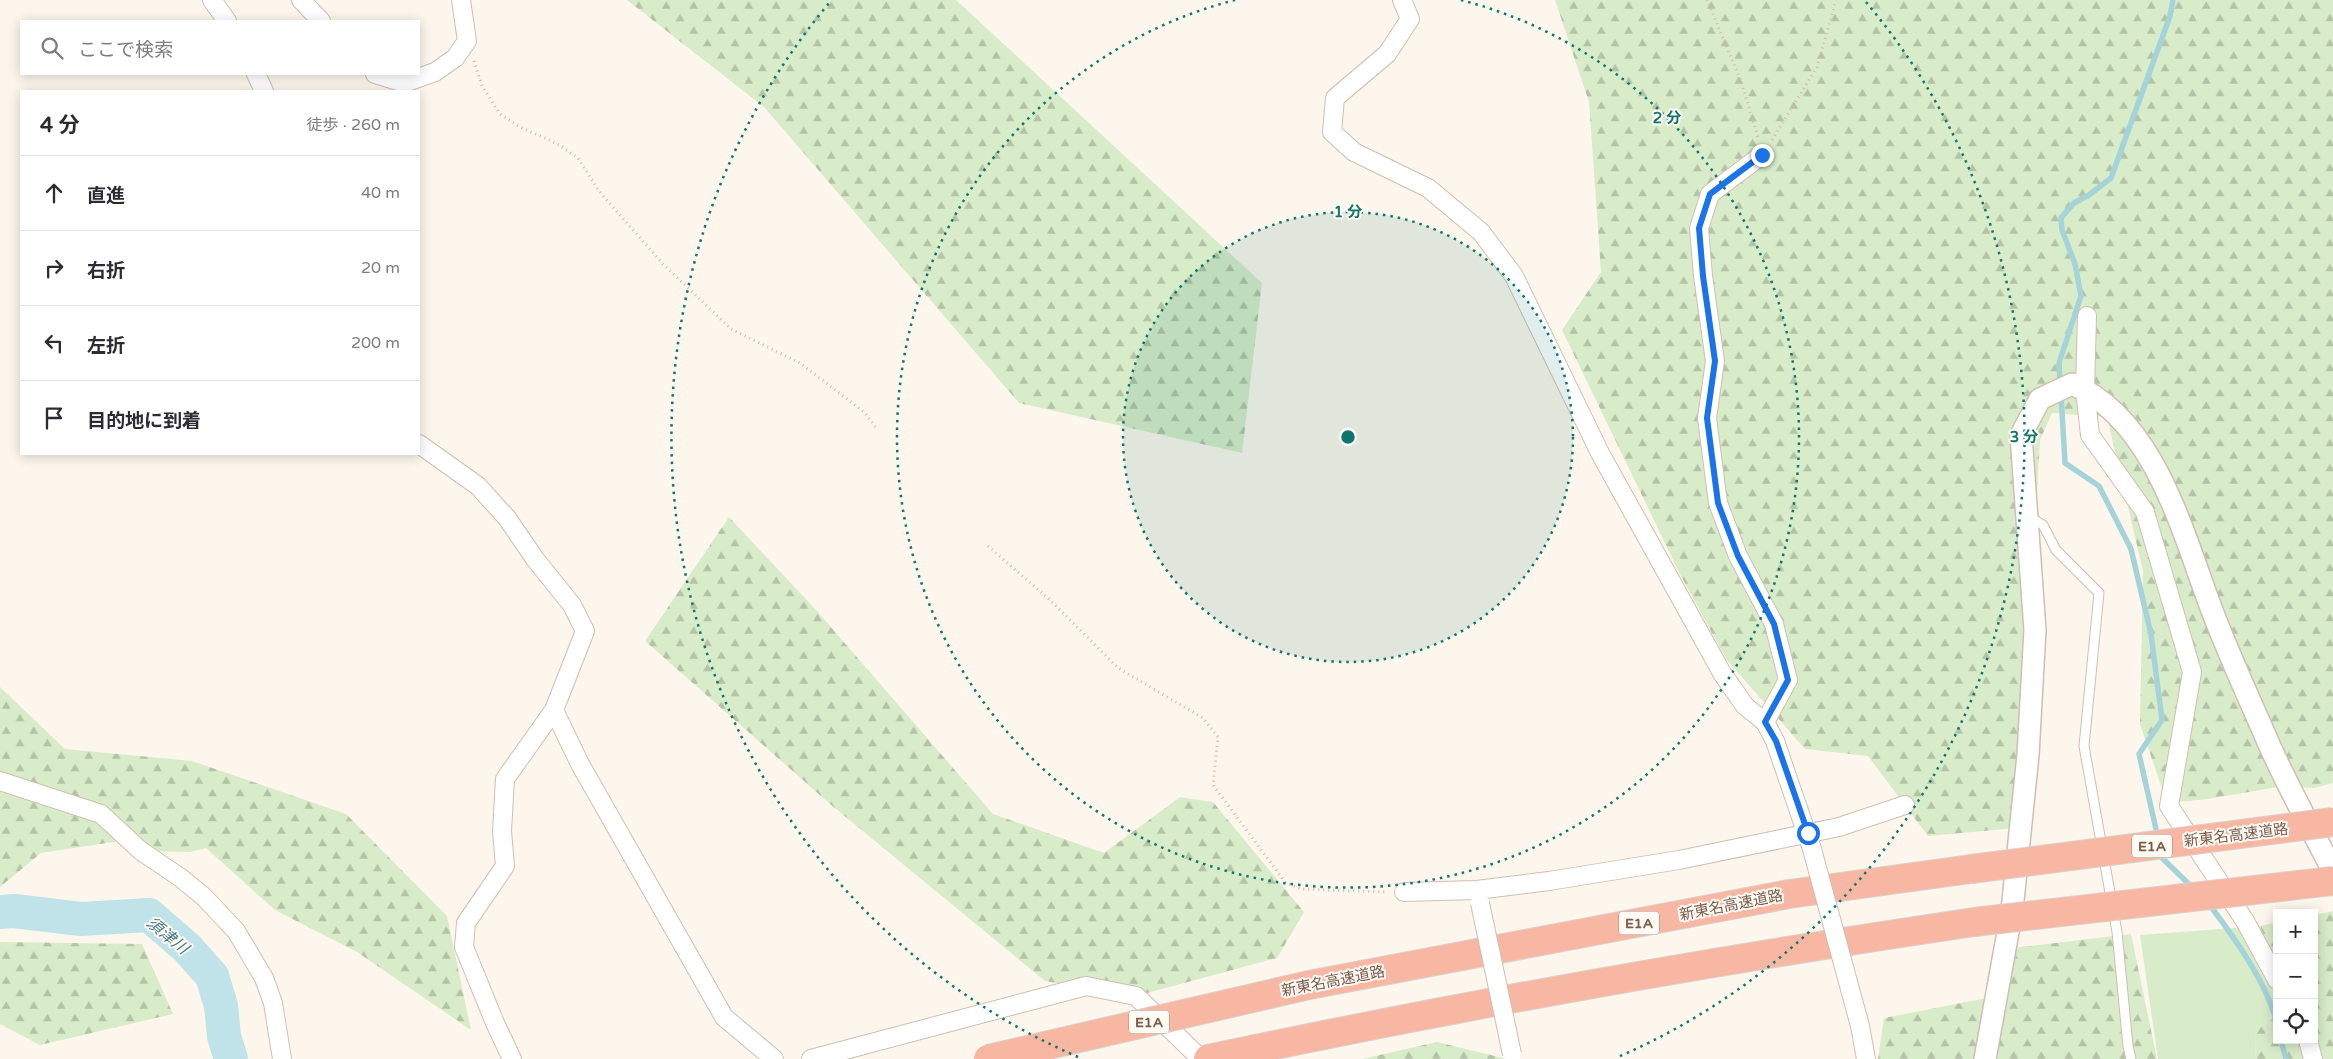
<!DOCTYPE html>
<html lang="ja">
<head>
<meta charset="utf-8">
<style>
	body { margin:0; font-family:"Varela Round","Noto Sans JP",sans-serif; background:#f2f2f3; color:#2b2b33 }
	.controls { position:absolute; right:15px; bottom:15px; display:grid; overflow:hidden; border-radius:0px; box-shadow:0 2px 12px #0003 }
	.controls button { width:45px; height:45px; display:grid; place-items:center; padding:0; border:0; border-bottom:1px solid #e1e1e2; background:#fff; color:#2b2b33; font:25px sans-serif }
	.stop { position:absolute; width:15px; height:15px; margin:-11px; border:4px solid #1a73e8; border-radius:50%; background:#fff }
	.stop.end { background:#1a73e8; border-color:#fff; box-shadow:0 1px 5px #0008 }
	.list { margin:0; padding:0; list-style:none }
	h2 { display:flex; justify-content:space-between; align-items:center; height:65px; margin:0; padding:0 20px; font-size:21px }
	h2 small { font-size:16px; font-weight:400; color:#7c7c81 }
	.list li { display:grid; grid-template-columns:32px 1fr auto; gap:15px; align-items:center; box-sizing:border-box; height:75px; padding:0 20px; border-top:1px solid #e1e1e2 }
	.list b { display:block; font-size:19px; white-space:nowrap }
	.list em { font-size:16px; font-style:normal; color:#7c7c81 }
	.icon { flex:none; width:28px; height:28px; fill:none; stroke:currentColor; stroke-width:2; stroke-linecap:round; stroke-linejoin:round }
	.map { position:relative; flex:none; width:2333px; height:1059px; overflow:hidden }
	.search { position:absolute; background:#fff; box-shadow:0 2px 12px #0003; left:20px; top:20px; width:400px; height:55px; display:flex; align-items:center; gap:12px; box-sizing:border-box; padding:0 18px; border-radius:0px; color:#7c7c81; font-size:19px }
	.panel { position:absolute; background:#fff; box-shadow:0 2px 12px #0003; left:20px; top:90px; width:400px; height:365px; border-radius:0px }
	.map>svg:first-child { display:block }
	.green { fill:#d8ecc9 }
	.forest { fill:url(#forest-firs) }
	.lines { fill:none; stroke-linecap:round; stroke-linejoin:round }
	.stream { stroke:#a5d3da; stroke-width:5.5 }
	.river { stroke:#bfe3e8; stroke-width:34 }
	.service-casing { stroke:#d1beb0; stroke-width:11 }
	.minor-casing { stroke:#d1beb0; stroke-width:20 }
	.tertiary-casing { stroke:#d1beb0; stroke-width:24 }
	.motorway-casing { stroke:#dad1cd; stroke-width:30 }
	.path { stroke:#d9b8a5; stroke-width:3; stroke-dasharray:1 4; stroke-linecap:butt }
	.service { stroke:#fff; stroke-width:9 }
	.minor { stroke:#fff; stroke-width:18 }
	.tertiary { stroke:#fff; stroke-width:21 }
	.motorway { stroke:#f7b7a3; stroke-width:28 }
	.minor-bridge-casing { stroke:#d1beb0; stroke-width:20; stroke-linecap:butt }
	.motorway-bridge-casing { stroke:#dad1cd; stroke-width:30; stroke-linecap:butt }
	.minor-bridge { stroke:#fff; stroke-width:18 }
	.motorway-bridge { stroke:#f7b7a3; stroke-width:28 }
	.route { stroke:#1a73e8; stroke-width:6 }
	.ring { fill:none; stroke:#0f766e; stroke-width:2.5; stroke-dasharray:2.5 5 }
	.labels { text-anchor:middle; stroke-width:4; stroke-linejoin:round; paint-order:stroke }
	.shield { fill:#fffaf3; stroke:#a28b7f; stroke-width:1 }
	.shield-label { font-size:14px; font-weight:bold; fill:#7a5c4d }
	.street-label { font-size:15px; fill:#7a5c4d; stroke:#fffaf3 }
	.water-label { font-size:16px; font-style:italic; fill:#437c86; stroke:#fffaf3 }
	.centre { fill:#0f766e; stroke:#fffaf3; stroke-width:2.5 }
	.ring-label { font-size:15px; text-anchor:middle; font-weight:bold; fill:#0f766e; stroke:#fffaf3; stroke-width:4; stroke-linejoin:round; paint-order:stroke }
</style>
</head>
<body>
<div class="map">
<svg width="2333" height="1059" viewBox="0 0 2333 1059">
	<defs>
		<pattern id="forest-firs" width="22" height="20" patternUnits="userSpaceOnUse" patternTransform="scale(1.25)"><rect width="22" height="20" fill="#d8ecc9"/><path d="M5 1l3.5 6h-7zM16 11l3.5 6h-7z" fill="#b4c2a5"/></pattern>
	</defs>
	<rect width="100%" height="100%" fill="#fdf6ec"/>
	<!-- green -->
	<path class="green" d="M2260,926L2277,970V1008L2255,1034L2256,1059H2158L2140,935Z"/>
	<!-- forest -->
	<g class="forest">
		<path d="M627,0H956L1262,283L1242,453L1019,403L764,107Z"/>
		<path d="M1555,0H2333V783L2314,788L2284,786L2208,799L2167,803L2140,724L2143,571L2107,417L2052,413L2040,440L2018,825L2006,829L1928,836L1868,756L1805,749L1726,659L1680,574L1562,330L1601,272L1589,102Z"/>
		<path d="M729,517L816,610L993,814L1104,853L1180,797L1213,802L1304,912L1277,958L1136,996L1045,981L830,804L645,641Z"/>
		<path d="M0,687L65,749L192,761L346,814L447,916L471,1030L357,952L275,910L206,848L190,852L141,851L120,841L41,853L0,887Z"/>
		<path d="M2333,911V1059H2256L2255,1034L2277,1008V1040H2314V915Z"/>
		<path d="M2277,922V970L2260,926Z"/>
		<path d="M2131,934L2157,1059H1878L1884,1018L1997,996L2012,948Z"/>
		<path d="M0,942L142,944L173,1014L40,1045L0,1024Z"/>
		<path d="M1437,1042L1507,1059H1362Z"/>
	</g>
	<g class="lines">
		<!-- stream -->
		<g class="stream">
			<path d="M2060,383L2059,363L2081,296L2075,264L2062,230L2061,218L2074,203L2089,195L2111,178L2170,16L2173,0"/>
			<path d="M2061,395L2065,463L2099,486L2131,549L2151,634L2162,720L2139,754L2158,838"/>
			<path d="M2161,852L2162,858L2194,889"/>
			<path d="M2208,903C2234,937 2266,981 2277,1023"/>
			<path d="M2281,1040L2286,1059"/>
		</g>
		<!-- river -->
		<path class="river" d="M0,912L14,911L81,919L149,915L187,948L212,976L221,1006L224,1036L231,1059"/>
		<defs>
			<path id="service" d="M2028,516L2043,525L2056,550L2099,593L2084,746L2117,932L2128,1046L2131,1059"/>
			<g id="minor">
				<path d="M212,0L227,21"/>
				<path d="M301,0L321,21"/>
				<path d="M1402,0L1410,19L1387,54L1335,98L1332,132L1354,152L1428,188L1481,232L1514,276L1600,453L1722,673L1745,706L1765,722L1775,741L1812,849"/>
				<path d="M256,74L264,91"/>
				<path d="M375,74L404,83L435,72L455,58L467,41L461,0"/>
				<path d="M1762,155L1710,194L1699,228L1703,276L1715,361L1707,418L1718,503L1738,556L1774,624L1788,680L1765,722"/>
				<path d="M2087,316L2085,390L2090,435L2145,512L2192,672L2169,806L2245,921L2277,980"/>
				<path d="M419,444L478,486L507,518L535,559L572,605L585,631L554,710L505,779L502,831L505,866L466,923L464,947L495,1023L512,1059"/>
				<path d="M554,710L580,764L724,1017L774,1059"/>
				<path d="M0,781L101,814L141,851L181,878L204,897L236,931L264,978L273,1003L282,1059"/>
				<path d="M1404,892L1477,890L1549,881L1679,860L1839,827L1905,805"/>
				<path d="M1860,1026L1866,1059"/>
				<path d="M2308,1040L2313,1059"/>
				<path d="M811,1059L1086,986L1136,996L1201,1059"/>
			</g>
			<path id="tertiary" d="M1985,1059L2012,910L2028,755L2035,630L2021,435L2040,399L2072,384C2156,420 2183,535 2213,613C2228,652 2245,690 2262,728C2282,777 2309,824 2333,871"/>
			<g id="motorway">
				<path d="M1309,985L1789,894L1971,869"/>
				<path d="M1208,1059C1462,1005 1717,960 1974,922"/>
			</g>
		</defs>
		<!-- service casing -->
		<use href="#service" class="service-casing"/>
		<!-- minor casing -->
		<use href="#minor" class="minor-casing"/>
		<!-- tertiary casing -->
		<use href="#tertiary" class="tertiary-casing"/>
		<!-- motorway casing -->
		<use href="#motorway" class="motorway-casing"/>
		<!-- path -->
		<g class="path">
			<path d="M1707,0L1741,81L1758,138"/>
			<path d="M474,61L482,86L500,114L520,127L556,143L578,158L599,191L662,263L731,329L800,363L864,412L877,429"/>
			<path d="M1772,140L1817,67L1836,0"/>
			<path d="M988,546L1049,599L1118,668L1203,718L1218,737L1213,785L1285,882L1301,889L1387,892"/>
		</g>
		<!-- service -->
		<use href="#service" class="service"/>
		<!-- minor -->
		<use href="#minor" class="minor"/>
		<!-- tertiary -->
		<use href="#tertiary" class="tertiary"/>
		<!-- motorway -->
		<use href="#motorway" class="motorway"/>
		<defs>
			<g id="minor-bridge">
				<path d="M1812,849L1860,1026"/>
				<path d="M1480,903L1512,1054"/>
			</g>
			<g id="motorway-bridge">
				<path d="M1971,869L2333,822"/>
				<path d="M1974,922L2333,881"/>
				<path d="M988,1059L1309,985"/>
			</g>
		</defs>
		<!-- minor-bridge casing -->
		<use href="#minor-bridge" class="minor-bridge-casing"/>
		<!-- motorway-bridge casing -->
		<use href="#motorway-bridge" class="motorway-bridge-casing"/>
		<!-- minor-bridge -->
		<use href="#minor-bridge" class="minor-bridge"/>
		<!-- motorway-bridge -->
		<use href="#motorway-bridge" class="motorway-bridge"/>
	</g>
	<g class="lines">
		<!-- route -->
		<path class="route" d="M1762,155L1710,194L1699,228L1703,276L1715,361L1707,418L1718,503L1738,556L1774,624L1788,680L1765,722L1776,741L1808,833"/>
	</g>
	<!-- distance rings -->
	<circle cx="1348" cy="437" r="225" fill="#0f766e" fill-opacity=".12"/>
	<g class="ring">
		<circle cx="1348" cy="437" r="225"/>
		<path d="M1461 0A451 451 0 1 1 1235 0"/>
		<path d="M1078 1057A676 676 0 0 1 830 2M1866 2A676 676 0 0 1 1618 1057"/>
	</g>
	<g class="labels">
		<!-- shield labels -->
		<g class="shield">
			<rect x="2132" y="834.5" width="40" height="23" rx="4"/>
			<rect x="1619" y="911.5" width="40" height="23" rx="4"/>
			<rect x="1129" y="1010.5" width="40" height="23" rx="4"/>
		</g>
		<g class="shield-label">
			<text x="2152" y="851">E1A</text>
			<text x="1639" y="928">E1A</text>
			<text x="1149" y="1027">E1A</text>
		</g>
		<!-- street labels -->
		<g class="street-label">
			<text transform="translate(2236 835) rotate(-7)" y="5">新東名高速道路</text>
			<text transform="translate(1731 905) rotate(-11)" y="5">新東名高速道路</text>
			<text transform="translate(1333 981) rotate(-11)" y="5">新東名高速道路</text>
		</g>
		<!-- water labels -->
		<g class="water-label">
			<text transform="translate(168 935) rotate(39)" y="6">須津川</text>
		</g>
	</g>
	<circle cx="1348" cy="437" r="8" class="centre"/>
	<g class="ring-label">
		<text x="1667" y="123">2 分</text>
		<text x="1348" y="217">1 分</text>
		<text x="2024" y="442">3 分</text>
	</g>
</svg>
<div class="controls">
<button>+</button>
<button>−</button>
<button><svg class="icon" aria-label="locate" viewBox="0 0 24 24"><circle cx="12" cy="12" r="6"/><path d="M12 2v4M12 18v4M2 12h4M18 12h4"/></svg></button>
</div>
<div class="stop" style="left:1808px;top:833px"></div>
<div class="stop end" style="left:1762px;top:155px"></div>
<div class="search"><svg class="icon" aria-label="search" viewBox="0 0 24 24"><circle cx="10" cy="10" r="6"/><path d="M15 15l6 6"/></svg>ここで検索</div>
<section class="panel">
<h2>4 分<small>徒歩 · 260 m</small></h2>
<ul class="list">
<li><svg class="icon" aria-label="ahead" viewBox="0 0 24 24"><path d="M12 20V5M6 11l6-6 6 6"/></svg><div><b>直進</b></div><em>40 m</em></li>
<li><svg class="icon" aria-label="right" viewBox="0 0 24 24"><path d="M7 20v-9h11M14 6l5 5-5 5"/></svg><div><b>右折</b></div><em>20 m</em></li>
<li><svg class="icon" aria-label="left" viewBox="0 0 24 24"><path d="M17 20v-9H6M10 6l-5 5 5 5"/></svg><div><b>左折</b></div><em>200 m</em></li>
<li><svg class="icon" aria-label="arrive" viewBox="0 0 24 24"><path d="M6 21V4h12l-3 4 3 4H6"/></svg><div><b>目的地に到着</b></div></li>
</ul>
</section>
</div>
</body>
</html>
